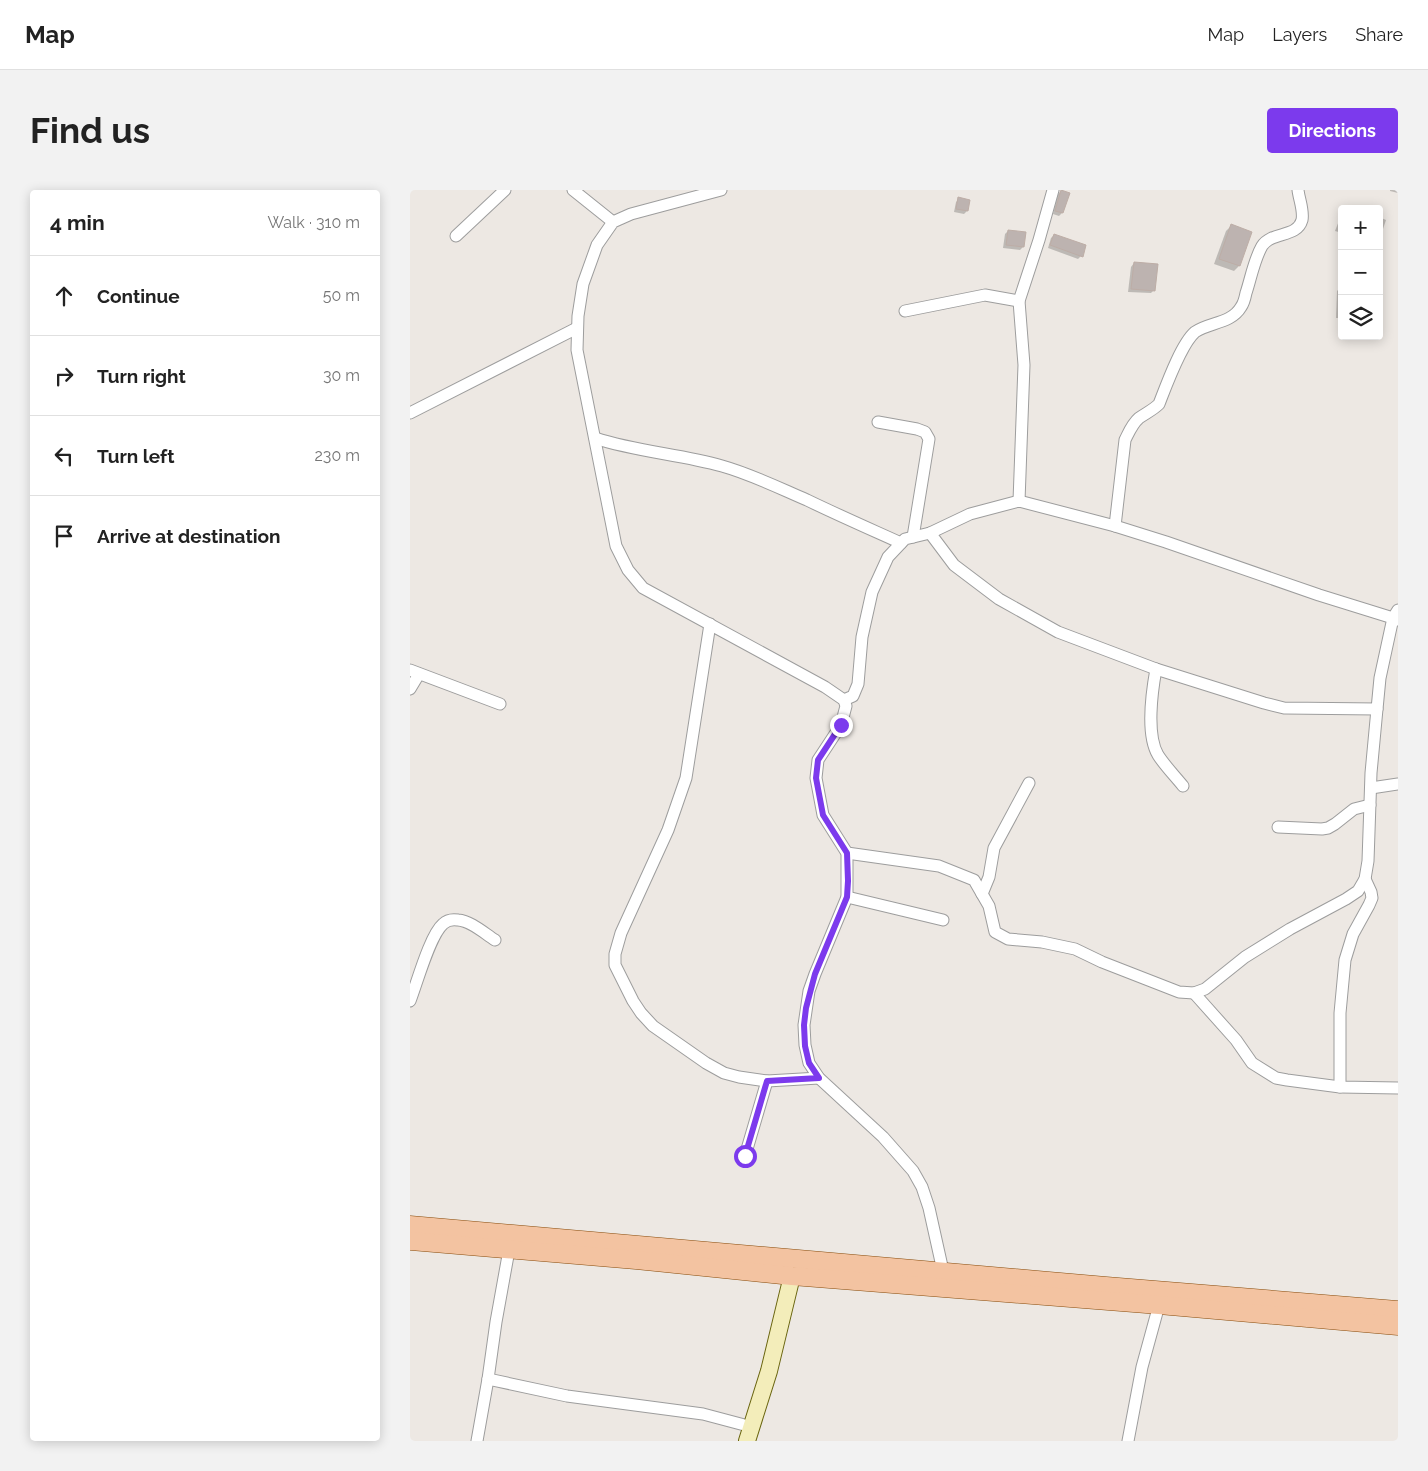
<!DOCTYPE html>
<html lang="en">
<head>
<meta charset="utf-8">
<style>
	body { margin:0; font-family:Raleway,sans-serif; background:#f2f2f2; color:#222 }
	.controls { position:absolute; right:15px; top:15px; display:grid; overflow:hidden; border-radius:5px; box-shadow:0 2px 12px #0003 }
	.controls button { width:45px; height:45px; display:grid; place-items:center; padding:0; border:0; border-bottom:1px solid #e0e0e0; background:#fff; color:#222; font:25px sans-serif }
	.stop { position:absolute; width:15px; height:15px; margin:-11px; border:4px solid #7c3aed; border-radius:50%; background:#fff }
	.stop.end { background:#7c3aed; border-color:#fff; box-shadow:0 1px 5px #0008 }
	.list { margin:0; padding:0; list-style:none }
	h2 { display:flex; justify-content:space-between; align-items:center; height:65px; margin:0; padding:0 20px; font-size:21px }
	h2 small { font-size:16px; font-weight:400; color:#767676 }
	.list li { display:grid; grid-template-columns:32px 1fr auto; gap:15px; align-items:center; box-sizing:border-box; height:80px; padding:0 20px; border-top:1px solid #e0e0e0 }
	.list b { display:block; font-size:19px; white-space:nowrap }
	.list em { font-size:16px; font-style:normal; color:#767676 }
	.icon { flex:none; width:28px; height:28px; fill:none; stroke:currentColor; stroke-width:2; stroke-linecap:round; stroke-linejoin:round }
	.map { position:relative; flex:none; width:988px; height:1251px; overflow:hidden; border-radius:5px }
	header { display:flex; align-items:center; gap:30px; box-sizing:border-box; height:70px; padding:0 25px; background:#fff; border-bottom:1px solid #e0e0e0 }
	header strong { font-size:24px }
	nav { display:flex; gap:28px; margin-inline-start:auto; font-size:18px }
	.intro { display:flex; align-items:center; justify-content:space-between; box-sizing:border-box; height:120px; padding:0 30px }
	h1 { margin:0; font-size:35px }
	.button { padding:12px 22px; border-radius:5px; background:#7c3aed; color:#fff; font-size:18px; font-weight:700 }
	main { display:flex; gap:30px; padding:0 30px }
	aside { flex:1; background:#fff; border-radius:5px; box-shadow:0 2px 12px #0003 }
	.map>svg:first-child { display:block }
	.shadow { fill:#0003 }
	.building { fill:#bdb3b0; stroke:#bdada6 }
	.lines { fill:none; stroke-linecap:round; stroke-linejoin:round }
	.street-casing { stroke:#9d9d9d; stroke-width:13 }
	.secondary-casing { stroke:#69640e; stroke-width:18 }
	.primary-casing { stroke:#884c0c; stroke-width:19 }
	.street { stroke:#fff; stroke-width:11 }
	.secondary { stroke:#f3edba; stroke-width:16 }
	.primary { stroke:#f3c3a1; stroke-width:18 }
	.route { stroke:#7c3aed; stroke-width:6 }
</style>
</head>
<body>
<header>
<strong>Map</strong>
<nav><a>Map</a><a>Layers</a><a>Share</a></nav>
</header>
<div class="intro"><h1>Find us</h1><a class="button">Directions</a></div>
<main>
<aside>
<h2>4 min<small>Walk · 310 m</small></h2>
<ul class="list">
<li><svg class="icon" aria-label="ahead" viewBox="0 0 24 24"><path d="M12 20V5M6 11l6-6 6 6"/></svg><div><b>Continue</b></div><em>50 m</em></li>
<li><svg class="icon" aria-label="right" viewBox="0 0 24 24"><path d="M7 20v-9h11M14 6l5 5-5 5"/></svg><div><b>Turn right</b></div><em>30 m</em></li>
<li><svg class="icon" aria-label="left" viewBox="0 0 24 24"><path d="M17 20v-9H6M10 6l-5 5 5 5"/></svg><div><b>Turn left</b></div><em>230 m</em></li>
<li><svg class="icon" aria-label="arrive" viewBox="0 0 24 24"><path d="M6 21V4h12l-3 4 3 4H6"/></svg><div><b>Arrive at destination</b></div></li>
</ul>
</aside>
<div class="map">
<svg width="988" height="1251" viewBox="0 0 988 1251">
	<rect width="100%" height="100%" fill="#ede8e3"/>
	<!-- shadow -->
	<g class="shadow">
		<path d="M980,0H988V3L980,1Z"/>
		<path d="M651,1L658,4L652,23L649,26L643,24L648,4Z"/>
		<path d="M549,9L557,21L554,24L544,22L546,12Z"/>
		<path d="M932,23V43L925,41Z"/>
		<path d="M969,27L976,30L969,51Z"/>
		<path d="M821,36L840,43L829,76L824,81L804,74L816,41Z"/>
		<path d="M598,41L613,57L610,60L593,58L595,44Z"/>
		<path d="M644,45L671,66L668,69L638,58L641,48Z"/>
		<path d="M724,73L744,100L741,103L718,102L721,77Z"/>
		<path d="M932,96V128H926L927,101Z"/>
	</g>
	<!-- building -->
	<g class="building">
		<path d="M651,0L660,3L653,23L645,21Z"/>
		<path d="M548,7L560,10L558,21L546,19Z"/>
		<path d="M821,34L842,42L830,76L809,69Z"/>
		<path d="M598,40L616,42L614,57L596,55Z"/>
		<path d="M644,44L676,55L673,67L640,55Z"/>
		<path d="M724,72L748,74L745,101L721,99Z"/>
	</g>
	<g class="lines">
		<defs>
			<g id="street">
				<path d="M163,0L203,32"/>
				<path d="M311,0L221,24L203,32L187,55L173,94L168,126L167,160L206,356L218,380L233,398L415,497L434,510L436,516L431,535L408,570L406,588L413,625L437,663V707L405,784L399,801L394,835L395,855L399,873L409,888L473,947L503,981L512,997L519,1018L533,1081"/>
				<path d="M46,46L95,0"/>
				<path d="M495,121L575,105L609,111"/>
				<path d="M0,223L167,138"/>
				<path d="M468,232L507,239L515,242L519,249L503,347"/>
				<path d="M185,248C227,262 270,264 312,276C341,284 369,298 397,310C428,325 460,339 491,353"/>
				<path d="M609,311L614,175L609,111L629,50L643,0"/>
				<path d="M705,336L715,250C719,242 722,234 729,228C736,223 743,220 749,214C756,196 771,154 785,142C799,132 821,134 831,117C834,113 835,108 836,103C841,88 844,70 852,56C862,41 887,48 892,30C894,21 889,9 888,0"/>
				<path d="M520,343L544,375L589,409L648,442L746,479L854,513L874,518L967,519L970,488L983,428L988,430"/>
				<path d="M300,434L276,588L258,640L211,743L205,764V775L223,811L231,823L243,836L296,873L314,883L329,887L357,891L409,888"/>
				<path d="M746,479C742,501 736,545 748,565C755,576 765,586 773,596"/>
				<path d="M0,480L90,514"/>
				<path d="M0,499L9,484"/>
				<path d="M434,510L443,506L448,494L452,447L462,402L478,367L495,349L520,343L560,324L609,311L705,336L756,352L909,405L983,428L988,420"/>
				<path d="M961,598L988,594"/>
				<path d="M868,637L912,639L918,638L925,634L944,619L960,615"/>
				<path d="M437,663L529,676L564,690L579,716L585,742L598,749L632,752L665,759L692,772L769,802L784,803L795,799L835,767L880,739L936,709L948,701L955,689L958,671L961,583L967,519"/>
				<path d="M572,704L579,687L584,658L619,593"/>
				<path d="M437,707L533,730"/>
				<path d="M784,803L826,850L842,873L866,888L877,890L930,897L988,898"/>
				<path d="M0,811C7,793 20,745 33,734C37,730 42,729 48,730C61,731 74,743 85,750"/>
				<path d="M930,897V823L935,770L943,744L959,715L962,708L961,702L955,689"/>
				<path d="M335,966L357,891"/>
				<path d="M78,1189L157,1206L293,1224L342,1237"/>
				<path d="M67,1251L78,1189L86,1132L99,1060"/>
				<path d="M718,1251L732,1177L749,1115"/>
			</g>
			<path id="secondary" d="M337,1251L359,1181L382,1086"/>
			<g id="primary">
				<path d="M0,1035L696,1096L988,1120"/>
				<path d="M0,1051L226,1070L382,1086L749,1115L988,1136"/>
			</g>
		</defs>
		<!-- street casing -->
		<use href="#street" class="street-casing"/>
		<!-- secondary casing -->
		<use href="#secondary" class="secondary-casing"/>
		<!-- primary casing -->
		<use href="#primary" class="primary-casing"/>
		<!-- street -->
		<use href="#street" class="street"/>
		<!-- secondary -->
		<use href="#secondary" class="secondary"/>
		<!-- primary -->
		<use href="#primary" class="primary"/>
	</g>
	<g class="lines">
		<!-- route -->
		<path class="route" d="M335,966L357,891L409,888L399,873L395,856L394,835L396,818L405,784L437,707L438,691L437,663L413,625L406,588L408,570L431,535"/>
	</g>
</svg>
<div class="controls">
<button>+</button>
<button>−</button>
<button><svg class="icon" aria-label="layers" viewBox="0 0 24 24"><path d="M12 4l9 5-9 5-9-5zM3 14l9 5 9-5"/></svg></button>
</div>
<div class="stop" style="left:335px;top:966px"></div>
<div class="stop end" style="left:431px;top:535px"></div>
</div>
</main>
</body>
</html>
